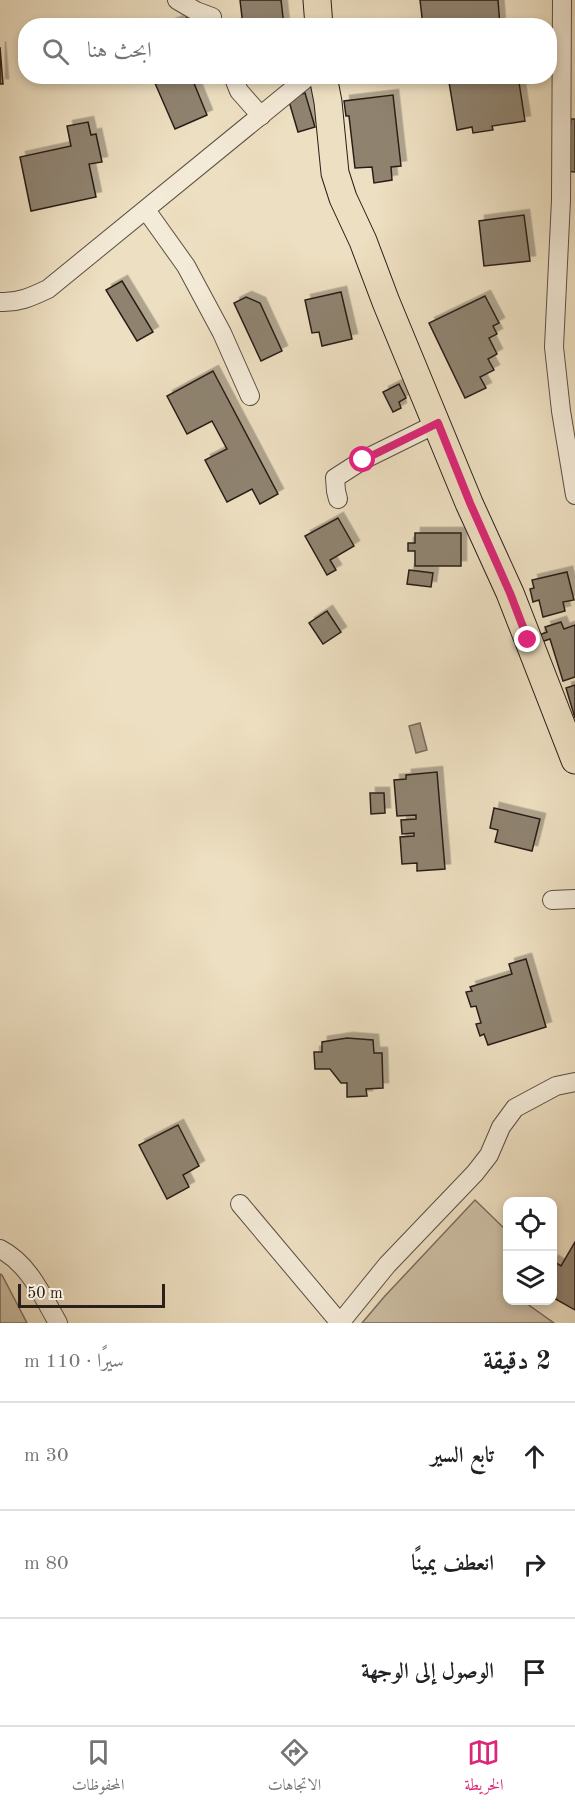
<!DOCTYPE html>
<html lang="ar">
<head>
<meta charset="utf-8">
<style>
	body { margin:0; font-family:"Old Standard TT",Amiri,serif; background:#f6f6f6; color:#202124; direction:rtl }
	.controls { position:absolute; right:18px; bottom:18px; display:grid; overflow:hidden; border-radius:12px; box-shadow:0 3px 9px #0003 }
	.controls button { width:54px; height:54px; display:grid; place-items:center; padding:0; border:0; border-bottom:2px solid #e0e0e0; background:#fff; color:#202124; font:30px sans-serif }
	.scale { position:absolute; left:18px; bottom:15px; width:147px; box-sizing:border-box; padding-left:6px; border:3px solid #2a1f19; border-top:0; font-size:16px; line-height:21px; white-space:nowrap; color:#2a1f19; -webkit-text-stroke:4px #f3ead7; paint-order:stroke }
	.stop { position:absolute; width:18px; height:18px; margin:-14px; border:4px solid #db2777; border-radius:50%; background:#fff }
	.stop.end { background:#db2777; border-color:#fff; box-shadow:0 2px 6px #0008 }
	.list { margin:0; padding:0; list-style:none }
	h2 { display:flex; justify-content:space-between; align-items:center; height:78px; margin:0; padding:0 24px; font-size:26px }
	h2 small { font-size:20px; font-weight:400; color:#757577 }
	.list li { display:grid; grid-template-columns:39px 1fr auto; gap:18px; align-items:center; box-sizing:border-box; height:108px; padding:0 24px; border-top:2px solid #e0e0e0 }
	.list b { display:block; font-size:22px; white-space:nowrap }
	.list em { font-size:20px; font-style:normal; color:#757577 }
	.icon { flex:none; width:33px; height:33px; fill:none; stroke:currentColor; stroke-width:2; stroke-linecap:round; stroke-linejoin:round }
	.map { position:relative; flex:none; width:575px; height:1323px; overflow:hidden; direction:ltr }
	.search { position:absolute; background:#fff; box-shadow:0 3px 9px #0003; left:18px; right:18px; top:18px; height:66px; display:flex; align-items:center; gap:15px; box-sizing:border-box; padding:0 21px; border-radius:24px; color:#757577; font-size:22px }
	.sheet { height:402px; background:#fff }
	nav { display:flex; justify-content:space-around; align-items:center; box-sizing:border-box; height:84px; border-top:2px solid #e0e0e0; background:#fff; font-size:16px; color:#757577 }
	nav a { display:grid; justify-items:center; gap:3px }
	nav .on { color:#db2777 }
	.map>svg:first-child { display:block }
	.green { fill:#ccbea4; stroke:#7b6e5e; stroke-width:1.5 }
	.water { fill:#ab9e88; stroke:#776b5c; stroke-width:1.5 }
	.building { fill:#8f8370; stroke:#2a1f19; stroke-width:1.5; filter:url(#shadow) }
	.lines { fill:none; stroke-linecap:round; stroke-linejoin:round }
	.street-casing { stroke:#5b4f43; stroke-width:20 }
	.primary-casing { stroke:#2a1f19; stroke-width:29 }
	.street { stroke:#f3ead7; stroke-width:18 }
	.primary { stroke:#eddfc1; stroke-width:27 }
	.route { stroke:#db2777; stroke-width:8 }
</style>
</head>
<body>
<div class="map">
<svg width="575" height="1323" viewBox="0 0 575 1323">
	<defs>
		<filter id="shadow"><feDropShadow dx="5.5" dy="-5.5" stdDeviation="0" flood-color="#0004"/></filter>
	</defs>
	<rect width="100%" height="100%" fill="#eddfc1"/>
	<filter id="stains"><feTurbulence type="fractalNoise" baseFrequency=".00333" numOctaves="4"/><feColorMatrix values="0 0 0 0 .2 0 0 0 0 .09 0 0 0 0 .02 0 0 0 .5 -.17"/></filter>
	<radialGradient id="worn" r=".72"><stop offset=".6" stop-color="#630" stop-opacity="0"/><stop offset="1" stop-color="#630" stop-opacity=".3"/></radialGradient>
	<!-- green -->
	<g class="green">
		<path d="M475,1200L507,1231L508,1300L523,1301L554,1323H362L384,1297Z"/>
		<path d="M0,1274L2,1275L27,1323H0Z"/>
	</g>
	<!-- water -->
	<path class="water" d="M420,723L427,750L416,753L409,726Z"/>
	<!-- building -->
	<g class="building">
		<path d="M240,0H281L284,26H243Z"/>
		<path d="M420,0H498L500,26H423Z"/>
		<path d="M187,18L190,26H171L170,24Z"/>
		<path d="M0,47L3,84H0Z"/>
		<path d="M165,76H191L207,115L175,129L154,81Z"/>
		<path d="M484,76H518L525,121L492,126L493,130L473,133L472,127L457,130L449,82Z"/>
		<path d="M305,93L315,127L298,132L288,98Z"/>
		<path d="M393,95L401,166L391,167L392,180L374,183L372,167L355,168L349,116H346L344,101Z"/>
		<path d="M571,119H575V172L566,171Z"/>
		<path d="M88,122L91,135L96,134L102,162L89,164L96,197L31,211L20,157L71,146L67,126Z"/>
		<path d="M524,215L530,261L484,266L479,221Z"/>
		<path d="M122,281L153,332L137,341L106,290Z"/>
		<path d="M341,292L352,339L322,346L319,332L312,333L305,300Z"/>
		<path d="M485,296L499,323L493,326L497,334L489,338L497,354L488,359L494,370L480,377L486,388L465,398L429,323Z"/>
		<path d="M246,297L260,303L282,351L261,361L234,303Z"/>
		<path d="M213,371L278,494L260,504L252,489L227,502L205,460L227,449L212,421L187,434L167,396Z"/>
		<path d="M399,384L406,398L399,402L401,408L393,412L383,392Z"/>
		<path d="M338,518L354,546L330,560L336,570L327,575L305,536Z"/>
		<path d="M415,533H461V566H415V551H408V543H415Z"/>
		<path d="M409,570L433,573L431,587L407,584Z"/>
		<path d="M567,572L574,600L563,602L565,611L543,617L539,600L533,602L530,589L534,588L532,580Z"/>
		<path d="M327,611L341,632L323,644L309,623Z"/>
		<path d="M561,622L564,629L575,625V677L563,681L550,639L541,642L539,635L547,632L545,627Z"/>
		<path d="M575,685V718L566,688Z"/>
		<path d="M437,772L445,869L417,871V863L402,864L400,837L414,836V833L402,834L401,820L416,819V815L397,816L394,780L406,779V775Z"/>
		<path d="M370,793H384L385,813L371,814Z"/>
		<path d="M494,808L540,819L532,851L495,842L498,830L490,828Z"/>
		<path d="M526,959L546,1027L488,1045L484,1034L480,1036L476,1024L481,1023L476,1006L471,1007L466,992L472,991L470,987L512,974L509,964Z"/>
		<path d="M347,1038L373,1040L374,1053H382L383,1088L366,1089L367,1096L347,1097V1083H341L330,1069H315L314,1052H322V1042Z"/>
		<path d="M178,1125L199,1166L183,1175L189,1187L167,1199L139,1145Z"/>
		<path d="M575,1242V1310L552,1297V1262L553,1261L561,1266Z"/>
	</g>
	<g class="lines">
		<defs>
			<g id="street">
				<path d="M177,0L196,11L212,17"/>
				<path d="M562,0L561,200L554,347L561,411L575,495"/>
				<path d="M233,76L239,91L261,116"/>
				<path d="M146,210L186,266L222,333L250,396"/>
				<path d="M0,302C18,303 31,297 48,289L309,76"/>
				<path d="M338,499L336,491L335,478L363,460L438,423"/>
				<path d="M552,900L575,899"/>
				<path d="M240,1204L340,1323"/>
				<path d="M0,1249C29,1264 42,1295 58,1323"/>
				<path d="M340,1323L387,1265L475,1173L489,1155L501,1127L515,1108L556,1086L575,1082"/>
			</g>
			<g id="primary">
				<path d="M317,0L319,26"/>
				<path d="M323,76L328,102L335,173L343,198L363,241L386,302L469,503L510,593L575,760"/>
			</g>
		</defs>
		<!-- street casing -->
		<use href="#street" class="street-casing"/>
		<!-- primary casing -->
		<use href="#primary" class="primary-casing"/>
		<!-- street -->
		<use href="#street" class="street"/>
		<!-- primary -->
		<use href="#primary" class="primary"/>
	</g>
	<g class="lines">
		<!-- route -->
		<path class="route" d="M363,460L438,423L470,503L510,593L528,640"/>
	</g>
	<rect width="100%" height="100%" filter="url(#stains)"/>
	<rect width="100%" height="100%" fill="url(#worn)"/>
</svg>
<div class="controls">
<button><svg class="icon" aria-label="locate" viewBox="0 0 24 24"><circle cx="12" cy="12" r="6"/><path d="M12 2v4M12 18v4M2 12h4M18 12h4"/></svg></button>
<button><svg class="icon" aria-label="layers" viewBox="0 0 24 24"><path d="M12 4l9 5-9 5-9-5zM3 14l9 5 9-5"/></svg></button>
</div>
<div class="scale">50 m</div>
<div class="stop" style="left:363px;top:460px"></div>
<div class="stop end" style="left:528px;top:640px"></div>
<div class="search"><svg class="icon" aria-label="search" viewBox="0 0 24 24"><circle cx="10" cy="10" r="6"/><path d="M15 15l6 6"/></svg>ابحث هنا</div>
</div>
<section class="sheet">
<h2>2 دقيقة<small>سيرًا · 110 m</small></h2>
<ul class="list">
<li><svg class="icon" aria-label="ahead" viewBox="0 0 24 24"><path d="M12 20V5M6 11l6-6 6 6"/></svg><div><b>تابع السير</b></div><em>30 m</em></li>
<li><svg class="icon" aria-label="right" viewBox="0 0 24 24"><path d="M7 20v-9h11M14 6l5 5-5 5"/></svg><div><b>انعطف يمينًا</b></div><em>80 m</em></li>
<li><svg class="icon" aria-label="arrive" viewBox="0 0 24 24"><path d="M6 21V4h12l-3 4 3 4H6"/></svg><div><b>الوصول إلى الوجهة</b></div></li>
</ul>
</section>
<nav>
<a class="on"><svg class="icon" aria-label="map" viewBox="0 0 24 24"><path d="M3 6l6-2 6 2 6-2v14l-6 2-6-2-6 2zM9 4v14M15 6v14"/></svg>الخريطة</a>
<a><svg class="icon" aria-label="directions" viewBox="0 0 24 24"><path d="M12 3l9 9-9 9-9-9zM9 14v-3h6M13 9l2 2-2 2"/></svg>الاتجاهات</a>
<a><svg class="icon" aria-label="saved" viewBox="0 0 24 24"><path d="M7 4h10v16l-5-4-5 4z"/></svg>المحفوظات</a>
</nav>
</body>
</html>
